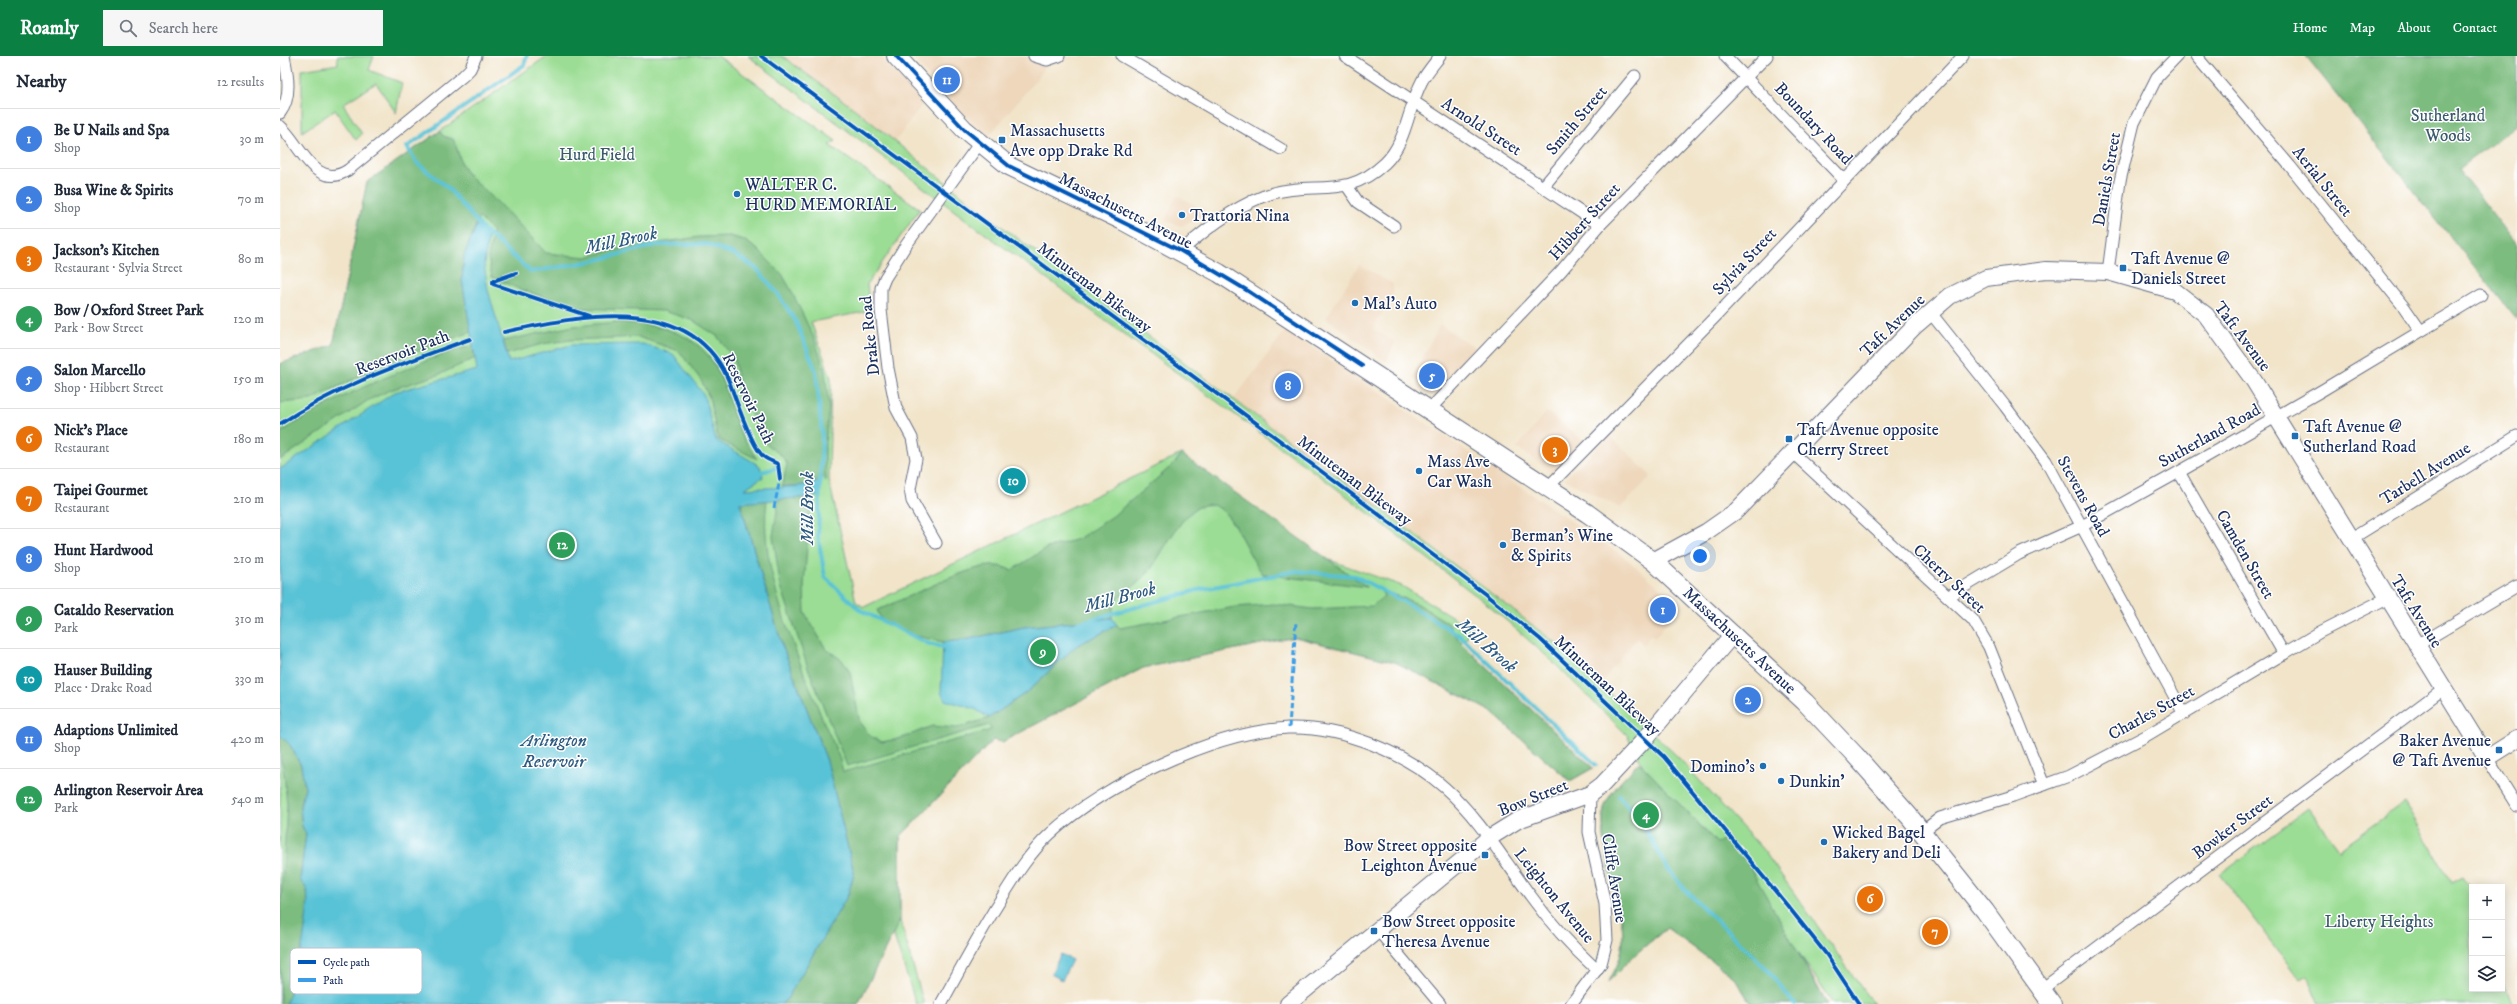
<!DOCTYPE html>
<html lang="en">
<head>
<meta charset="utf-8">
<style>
	body { margin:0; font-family:"IM FELL DW Pica",serif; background:#f6f6f7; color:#1f2937 }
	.controls { position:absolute; right:12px; bottom:12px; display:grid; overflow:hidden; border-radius:0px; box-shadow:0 2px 10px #0003 }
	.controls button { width:36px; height:36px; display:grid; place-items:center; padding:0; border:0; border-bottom:1px solid #e0e1e3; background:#fff; color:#1f2937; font:20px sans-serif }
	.you { position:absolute; left:1420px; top:500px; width:14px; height:14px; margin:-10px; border:3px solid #fff; border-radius:50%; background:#1a73e8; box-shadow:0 0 0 6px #1a73e833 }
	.badge { display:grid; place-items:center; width:26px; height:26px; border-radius:50%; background:#0b8043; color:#fff; font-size:13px; font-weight:700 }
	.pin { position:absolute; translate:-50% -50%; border:2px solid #fff; box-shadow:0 1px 4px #0006 }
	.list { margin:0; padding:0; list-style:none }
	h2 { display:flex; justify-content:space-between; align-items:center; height:52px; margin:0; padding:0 16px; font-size:17px }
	h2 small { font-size:13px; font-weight:400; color:#747a83 }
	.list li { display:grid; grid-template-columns:26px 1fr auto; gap:12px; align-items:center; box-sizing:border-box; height:60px; padding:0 16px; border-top:1px solid #e0e1e3 }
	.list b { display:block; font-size:15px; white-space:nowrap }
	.list p { margin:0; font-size:13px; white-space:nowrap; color:#747a83 }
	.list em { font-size:13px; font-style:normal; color:#747a83 }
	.icon { flex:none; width:22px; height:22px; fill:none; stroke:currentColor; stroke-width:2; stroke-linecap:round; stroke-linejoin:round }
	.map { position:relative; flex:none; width:2237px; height:948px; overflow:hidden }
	header { display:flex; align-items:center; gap:24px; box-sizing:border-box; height:56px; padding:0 20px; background:#0b8043; color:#fff }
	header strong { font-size:19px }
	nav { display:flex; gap:22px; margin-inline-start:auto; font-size:14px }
	.search { width:280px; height:36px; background:#f6f6f7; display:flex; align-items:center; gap:10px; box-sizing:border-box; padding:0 14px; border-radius:0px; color:#747a83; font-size:15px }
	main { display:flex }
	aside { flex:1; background:#fff }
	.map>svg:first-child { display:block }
	.built { fill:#eed7bb }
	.green { fill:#9bdd94; stroke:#5b8679 }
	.forest { fill:#7cbc7e; stroke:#4c766e }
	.water { fill:#59c2d6; stroke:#3a789a }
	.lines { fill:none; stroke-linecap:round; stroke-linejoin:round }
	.stream { stroke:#59c2d6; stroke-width:4 }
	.street-casing { stroke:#666e83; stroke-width:13 }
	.secondary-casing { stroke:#666e83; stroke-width:18 }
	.primary-casing { stroke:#666e83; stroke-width:20 }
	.street { stroke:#fff; stroke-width:11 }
	.secondary { stroke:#fff; stroke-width:16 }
	.primary { stroke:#fff; stroke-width:18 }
	.quiet { stroke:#3b9de6; stroke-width:3; stroke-dasharray:6 3; stroke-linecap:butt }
	.cycleway-casing { stroke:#fff; stroke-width:6 }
	.cycleway { stroke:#0057b8; stroke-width:4 }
	.poi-dot { fill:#1f6fb2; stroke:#fff; stroke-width:1.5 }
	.labels { text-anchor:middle; stroke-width:3; stroke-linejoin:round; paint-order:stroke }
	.park-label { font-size:17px; fill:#3b5a6c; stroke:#fff }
	.street-label { font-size:17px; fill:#1b2f5e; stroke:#fff }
	.poi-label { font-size:17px; fill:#1b2f5e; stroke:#fff; text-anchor:start }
	.water-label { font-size:18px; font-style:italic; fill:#2e5b82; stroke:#fff }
	.key { fill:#fff; stroke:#bbc1cf; stroke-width:1 }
	.key-label { font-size:11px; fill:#1b2f5e }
</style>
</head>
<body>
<header>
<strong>Roamly</strong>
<div class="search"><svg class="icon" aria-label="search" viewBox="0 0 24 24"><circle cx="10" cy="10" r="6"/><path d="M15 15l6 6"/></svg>Search here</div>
<nav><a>Home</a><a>Map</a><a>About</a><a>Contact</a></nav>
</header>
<main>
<aside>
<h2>Nearby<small>12 results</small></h2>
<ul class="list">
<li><span class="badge" style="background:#3f7fe0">1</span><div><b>Be U Nails and Spa</b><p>Shop</p></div><em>30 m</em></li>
<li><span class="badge" style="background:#3f7fe0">2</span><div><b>Busa Wine &amp; Spirits</b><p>Shop</p></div><em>70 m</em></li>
<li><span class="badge" style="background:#e8710a">3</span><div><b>Jackson's Kitchen</b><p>Restaurant · Sylvia Street</p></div><em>80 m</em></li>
<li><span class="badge" style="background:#2e9e5b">4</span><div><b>Bow / Oxford Street Park</b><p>Park · Bow Street</p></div><em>120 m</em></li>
<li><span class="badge" style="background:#3f7fe0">5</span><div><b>Salon Marcello</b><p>Shop · Hibbert Street</p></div><em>150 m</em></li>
<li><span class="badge" style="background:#e8710a">6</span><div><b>Nick's Place</b><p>Restaurant</p></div><em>180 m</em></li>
<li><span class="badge" style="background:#e8710a">7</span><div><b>Taipei Gourmet</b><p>Restaurant</p></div><em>210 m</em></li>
<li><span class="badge" style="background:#3f7fe0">8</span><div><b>Hunt Hardwood</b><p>Shop</p></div><em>210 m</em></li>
<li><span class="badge" style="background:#2e9e5b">9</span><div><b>Cataldo Reservation</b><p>Park</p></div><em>310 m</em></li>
<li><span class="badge" style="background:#0f9aa8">10</span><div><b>Hauser Building</b><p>Place · Drake Road</p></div><em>330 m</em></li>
<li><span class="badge" style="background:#3f7fe0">11</span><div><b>Adaptions Unlimited</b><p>Shop</p></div><em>420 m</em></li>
<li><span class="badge" style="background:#2e9e5b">12</span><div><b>Arlington Reservoir Area</b><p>Park</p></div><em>540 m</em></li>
</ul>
</aside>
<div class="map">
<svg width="2237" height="948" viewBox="0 0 2237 948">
	<rect width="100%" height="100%" fill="#fff"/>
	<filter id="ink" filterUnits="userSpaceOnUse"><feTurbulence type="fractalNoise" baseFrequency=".025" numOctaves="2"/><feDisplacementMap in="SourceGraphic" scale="8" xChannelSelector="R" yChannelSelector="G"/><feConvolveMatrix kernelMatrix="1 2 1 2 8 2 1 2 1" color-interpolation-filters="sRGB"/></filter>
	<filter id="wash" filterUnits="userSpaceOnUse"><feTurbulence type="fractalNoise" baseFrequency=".012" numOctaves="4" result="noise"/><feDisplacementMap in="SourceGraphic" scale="16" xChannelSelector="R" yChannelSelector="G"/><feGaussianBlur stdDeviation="0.9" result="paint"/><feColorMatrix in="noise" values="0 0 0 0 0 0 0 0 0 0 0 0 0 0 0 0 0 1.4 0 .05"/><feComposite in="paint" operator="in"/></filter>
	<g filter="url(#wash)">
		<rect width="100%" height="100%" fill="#f1e4c9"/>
		<!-- built -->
		<g class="built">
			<path d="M502,0H601L642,48L615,86Z"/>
			<path d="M632,0H747L762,9L763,15L708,81L665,40Z"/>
			<path d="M897,139L927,156L902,170L884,165Z"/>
			<path d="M1079,209L1113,228V239L1093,273L1115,286L1107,306L1046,262Z"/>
			<path d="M1160,269L1196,292L1155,337L1132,321Z"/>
			<path d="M1006,274L1309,477L1348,504L1401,550L1374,582L1370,579L1363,589L1357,582L1320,628L1278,589L954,343Z"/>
			<path d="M1267,356L1305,386L1273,417L1237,392Z"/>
			<path d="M1330,380L1371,420L1340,452L1284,423Z"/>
		</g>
		<!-- green -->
		<g class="green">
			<path d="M57,0H94L89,14L122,27L116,57L96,27L63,48L82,78L76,84L55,54L22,76V14L58,8Z"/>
			<path d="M267,0H438L556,85L549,89L640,153L587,228L590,255L531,266L551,322L549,424L576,546L584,551L901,398L1047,503L1122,530L1194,574L1180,587L1313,712L1290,725L1210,655L1115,606L1015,581L863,612L722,686L713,684L620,781V864L644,948H636L613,877L578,948H0V308L53,289L87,126Z"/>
			<path d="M468,0H502L576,54L705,158L1137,480L1278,589L1398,701L1484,795L1593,948H1553L1519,897L1547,948H1471L1455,922L1387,872L1358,896L1327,927C1340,909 1345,890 1342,868C1337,842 1315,768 1326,747C1333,732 1348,719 1359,706L1363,710L1347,679L1270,603L1211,551L1048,426L700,174Z"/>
			<path d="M2124,747L2172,826L2183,820L2190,830L2192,933H2222V921L2232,948H2039L2027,920L2020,924L1940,818L2028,752L2059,793Z"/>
		</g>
		<!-- forest -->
		<g class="forest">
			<path d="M2026,0H2237V68L2178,113L2237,189V264Z"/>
			<path d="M160,75L163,80L173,83C179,95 179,106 187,117C192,125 203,131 209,138C229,157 247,177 266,197L306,201L332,194L419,181L450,180L464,184L477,193L502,218L511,234L534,282L545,315L549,351L545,389L546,425L541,419L536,425L520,430H502L507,408L502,400L486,388L480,377L459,331L454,303L437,280L412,264L384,255L296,252L239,233L212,221L208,202L213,176L199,161L184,200L182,224L191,276L111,305L31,344L0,347V308L53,289L87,126Z"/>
			<path d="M338,266C376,268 416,275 436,311C447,331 450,354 460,374C464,384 471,394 477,403L438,383L429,341L421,324L399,295L358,281L291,284L262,288L227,298L223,285L293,270Z"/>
			<path d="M193,290L195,302L191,304L158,319L110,334L87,345L0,404V377C40,350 82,331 126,313C148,304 170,294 193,290Z"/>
			<path d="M901,398L1087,531L983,518C967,499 961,474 944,456C912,425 883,501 867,518C858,528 845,536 834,545L832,562L744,571L685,584L663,586L628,578L603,567L597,554C625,544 693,506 717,510C722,510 727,513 732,514L767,492L798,483L833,460L895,407Z"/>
			<path d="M531,441L524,529L525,557L546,593L562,604L570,616L580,667L590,680L602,686L622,682L652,670L677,672L709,662L747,636L796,590L837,569L840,572L955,551L994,548L1033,553L1092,550L1104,540L1100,533L1138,548L1168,567L1180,586L1313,712L1290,725L1210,655L1115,606L1015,581L863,612L722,686L713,684L620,781V864L578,948H501L507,943L568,839L574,817L547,705L502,589L460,446L487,444C477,510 518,601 542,662C549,679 560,698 563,716L711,674L709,669L567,710L528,612L500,527L493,480L499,443Z"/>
			<path d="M0,679L10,689L21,709L25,732L20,751L22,770L26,778L20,824C22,827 26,831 27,834C32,854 16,930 5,948H0V864L7,748L3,709L0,703Z"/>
			<path d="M1359,706L1437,787L1448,782L1464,801L1547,948H1471L1455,922L1387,872L1358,896L1327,927C1340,909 1345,890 1342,868C1337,842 1315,768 1326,747C1333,732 1348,719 1359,706Z"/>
		</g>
		<!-- water -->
		<g class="water">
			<path d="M198,166L209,177L204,208L208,234L229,306L291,289L363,288L393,298L424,339L436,384L480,410L483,421L464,433C490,431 516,433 541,425L540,440L460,447L502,589L547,705L574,817L568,839L507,943L501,948H5C16,930 31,855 27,834C26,831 22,827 20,824L26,778L22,770L20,751L25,732L21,709L10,689L0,679V413L115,336L197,314L182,224L184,200Z"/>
			<path d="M832,562L837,569L796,590L747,636L709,662L695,653L665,644L661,636L663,586L685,584L744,571Z"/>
			<path d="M781,898L792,904L782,924L771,918Z"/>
		</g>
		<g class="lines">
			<!-- stream -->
			<g class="stream">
				<path d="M247,0L244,9L127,91L137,107L168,132L202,172L251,216L313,205L376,189L426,188L454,198L477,213L498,238L516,266L536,315L542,380L538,480L545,521L580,554L649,588L668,592"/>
				<path d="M481,416L496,412"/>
				<path d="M798,567L918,534L1016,515L1075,520L1124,546L1179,579L1316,709"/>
				<path d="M1339,740L1362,767L1388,813L1406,835L1489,915L1514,948"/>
			</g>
		</g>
	</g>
	<g filter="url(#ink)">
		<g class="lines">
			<defs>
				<g id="street">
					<path d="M754,0L767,4L779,0"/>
					<path d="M842,0L1001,93"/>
					<path d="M1065,0L1320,169"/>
					<path d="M1445,0L1564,124"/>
					<path d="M1916,0L2010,110L2124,251L2140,274"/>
					<path d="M0,57C12,41 8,19 4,0"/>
					<path d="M0,70C20,87 35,136 68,114L183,20L190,13L196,0"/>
					<path d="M1067,130L1078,146L1114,170"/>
					<path d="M1263,131L1355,20"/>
					<path d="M901,195C927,172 959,147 993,137C1036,125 1066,144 1105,107C1127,86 1128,51 1142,25C1147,16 1154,8 1160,0"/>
					<path d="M1828,216L1840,125L1854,67L1877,21L1897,0"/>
					<path d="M1650,256L1725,350L1766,405L1904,658"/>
					<path d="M1149,354L1281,215L1320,169L1487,0"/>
					<path d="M1512,396L1693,564L1709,591L1764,729"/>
					<path d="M1899,416L2004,598"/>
					<path d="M1268,431L1435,261L1683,0"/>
					<path d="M2071,483L2237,380"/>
					<path d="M656,487L632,445L630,433L636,403L632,382L616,352L608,312L601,254V232L605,222L624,192L699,88"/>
					<path d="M1669,540L1739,498L1802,470L1899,416L2041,335L2201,239"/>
					<path d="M2136,590L2237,530"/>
					<path d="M2207,702L2237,750"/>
					<path d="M1642,776L1660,762L1733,740L1789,720L1864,681L2040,576L2107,542"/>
					<path d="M1097,873L1160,948"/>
					<path d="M1762,933L2163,633"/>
					<path d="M661,948C678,917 695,886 713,856C730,829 746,800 770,778C823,728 935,676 1008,672C1061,670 1126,697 1165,732C1199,762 1223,803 1250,839C1270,867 1292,891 1317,914"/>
					<path d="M1291,948L1321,908L1327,884L1325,848L1309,776L1310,738"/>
				</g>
				<g id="secondary">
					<path d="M1373,505L1426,476L1456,455L1634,271L1670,240L1706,222L1766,214L1828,216L1895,235L1926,259L1974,325L2207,702L2237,683"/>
					<path d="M1008,948L1209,782L1238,764L1310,738L1322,729L1366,682L1453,578"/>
				</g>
				<path id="primary" d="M616,0L684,73L729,110L843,165L939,217L1307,457L1373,505L1525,646L1575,699L1629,760L1705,855L1772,948"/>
			</defs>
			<!-- street casing -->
			<use href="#street" class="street-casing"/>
			<!-- secondary casing -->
			<use href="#secondary" class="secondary-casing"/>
			<!-- primary casing -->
			<use href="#primary" class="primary-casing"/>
			<!-- street -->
			<use href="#street" class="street"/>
			<!-- secondary -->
			<use href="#secondary" class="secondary"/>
			<!-- primary -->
			<use href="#primary" class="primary"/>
			<!-- quiet -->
			<g class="quiet">
				<path d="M494,452L500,423"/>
				<path d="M1009,672L1016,565"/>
			</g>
			<defs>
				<g id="cycleway">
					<path d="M481,0L1041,415L1205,538L1260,583L1384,701L1511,854L1546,898L1579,948"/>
					<path d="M616,0L684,73L729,110L901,195L968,235L1082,310"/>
					<path d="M236,217L213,225V228L309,260"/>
					<path d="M224,276C305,259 420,234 453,336C458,350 473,393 484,401C488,404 494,406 498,408L500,423"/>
					<path d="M0,368C58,329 125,307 190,283"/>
				</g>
			</defs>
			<!-- cycleway casing -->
			<use href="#cycleway" class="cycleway-casing"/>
			<!-- cycleway -->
			<use href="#cycleway" class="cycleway"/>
		</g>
	</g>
	<!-- markers -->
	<g class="poi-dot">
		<rect x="718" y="80" width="8" height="8" rx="2"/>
		<circle cx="457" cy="138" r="4"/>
		<circle cx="902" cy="159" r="4"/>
		<rect x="1839" y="208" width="8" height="8" rx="2"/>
		<circle cx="1075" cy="247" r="4"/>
		<rect x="2011" y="376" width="8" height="8" rx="2"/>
		<rect x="1505" y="379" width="8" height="8" rx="2"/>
		<circle cx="1139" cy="415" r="4"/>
		<circle cx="1223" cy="489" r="4"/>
		<rect x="2215" y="690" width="8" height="8" rx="2"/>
		<circle cx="1483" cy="710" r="4"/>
		<circle cx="1501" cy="725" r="4"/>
		<circle cx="1544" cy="786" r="4"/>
		<rect x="1201" y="795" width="8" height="8" rx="2"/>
		<rect x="1090" y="871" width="8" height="8" rx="2"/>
	</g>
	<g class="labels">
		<!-- park labels -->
		<g class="park-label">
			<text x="2168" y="65">Sutherland<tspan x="2168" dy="20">Woods</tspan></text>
			<text x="317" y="104">Hurd Field</text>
			<text x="2099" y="871">Liberty Heights</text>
		</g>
		<!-- street labels -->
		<g class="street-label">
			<text transform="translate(1296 64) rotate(-50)" y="6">Smith Street</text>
			<text transform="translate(1534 67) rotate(47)" y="6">Boundary Road</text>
			<text transform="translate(1202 70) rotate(33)" y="6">Arnold Street</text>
			<text transform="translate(1826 123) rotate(-80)" y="6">Daniels Street</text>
			<text transform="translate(2043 125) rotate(51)" y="6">Aerial Street</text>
			<text transform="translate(846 154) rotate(27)" y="6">Massachusetts Avenue</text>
			<text transform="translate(1304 165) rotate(-48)" y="6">Hibbert Street</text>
			<text transform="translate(1464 205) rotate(-47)" y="6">Sylvia Street</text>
			<text transform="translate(815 231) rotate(37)" y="6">Minuteman Bikeway</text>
			<text transform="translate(1612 269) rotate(-44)" y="6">Taft Avenue</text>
			<text transform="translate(589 280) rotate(-96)" y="6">Drake Road</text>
			<text transform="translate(1963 280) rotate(53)" y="6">Taft Avenue</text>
			<text transform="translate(122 296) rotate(-21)" y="6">Reservoir Path</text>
			<text transform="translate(469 342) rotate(64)" y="6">Reservoir Path</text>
			<text transform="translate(1929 379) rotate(-29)" y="6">Sutherland Road</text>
			<text transform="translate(2145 417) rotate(-32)" y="6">Tarbell Avenue</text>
			<text transform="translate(1075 424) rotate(37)" y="6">Minuteman Bikeway</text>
			<text transform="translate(1804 440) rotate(61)" y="6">Stevens Road</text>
			<text transform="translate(1966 498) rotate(60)" y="6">Camden Street</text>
			<text transform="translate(1670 522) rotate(43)" y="6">Cherry Street</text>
			<text transform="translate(2137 555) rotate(58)" y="6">Taft Avenue</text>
			<text transform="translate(1460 584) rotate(43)" y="6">Massachusetts Avenue</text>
			<text transform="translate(1328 629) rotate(43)" y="6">Minuteman Bikeway</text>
			<text transform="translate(1871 656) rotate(-29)" y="6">Charles Street</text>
			<text transform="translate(1253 741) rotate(-22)" y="6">Bow Street</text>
			<text transform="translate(1952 770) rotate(-37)" y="6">Bowker Street</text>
			<text transform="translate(1335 822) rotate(81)" y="6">Cliffe Avenue</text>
			<text transform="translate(1275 839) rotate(51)" y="6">Leighton Avenue</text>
		</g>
		<!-- poi labels -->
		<g class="poi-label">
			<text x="730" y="80">Massachusetts<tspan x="730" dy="20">Ave opp Drake Rd</tspan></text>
			<text x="465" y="134">WALTER C.<tspan x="465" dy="20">HURD MEMORIAL</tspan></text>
			<text x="910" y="165">Trattoria Nina</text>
			<text x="1851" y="208">Taft Avenue @<tspan x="1851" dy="20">Daniels Street</tspan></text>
			<text x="1083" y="253">Mal's Auto</text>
			<text x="2023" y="376">Taft Avenue @<tspan x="2023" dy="20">Sutherland Road</tspan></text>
			<text x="1517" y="379">Taft Avenue opposite<tspan x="1517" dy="20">Cherry Street</tspan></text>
			<text x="1147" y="411">Mass Ave<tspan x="1147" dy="20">Car Wash</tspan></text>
			<text x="1231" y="485">Berman's Wine<tspan x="1231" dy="20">&amp; Spirits</tspan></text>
			<text x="2211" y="690" text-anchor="end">Baker Avenue<tspan x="2211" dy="20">@ Taft Avenue</tspan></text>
			<text x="1475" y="716" text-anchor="end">Domino's</text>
			<text x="1509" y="731">Dunkin'</text>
			<text x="1552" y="782">Wicked Bagel<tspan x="1552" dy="20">Bakery and Deli</tspan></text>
			<text x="1197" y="795" text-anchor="end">Bow Street opposite<tspan x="1197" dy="20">Leighton Avenue</tspan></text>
			<text x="1102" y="871">Bow Street opposite<tspan x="1102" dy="20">Theresa Avenue</tspan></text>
		</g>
		<!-- water labels -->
		<g class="water-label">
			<text transform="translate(341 184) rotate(-12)" y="6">Mill Brook</text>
			<text transform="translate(527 452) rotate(-90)" y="6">Mill Brook</text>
			<text transform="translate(840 541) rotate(-15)" y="6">Mill Brook</text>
			<text transform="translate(1207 589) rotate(41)" y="6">Mill Brook</text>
			<text x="274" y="690">Arlington<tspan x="274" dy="21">Reservoir</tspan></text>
		</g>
	</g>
	<!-- legend -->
	<rect x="10" y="892" width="132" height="46" rx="6" class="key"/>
	<rect x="18" y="904" width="18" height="4" fill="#0057b8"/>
	<rect x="18" y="922" width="18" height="4" fill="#3b9de6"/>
	<g class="key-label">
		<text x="43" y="910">Cycle path</text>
		<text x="43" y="928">Path</text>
	</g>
</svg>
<div class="controls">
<button>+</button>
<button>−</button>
<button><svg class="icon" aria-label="layers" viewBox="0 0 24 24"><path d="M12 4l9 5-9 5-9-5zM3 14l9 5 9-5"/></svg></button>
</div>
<div class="you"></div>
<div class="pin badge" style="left:1383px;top:554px;background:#3f7fe0">1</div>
<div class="pin badge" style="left:1468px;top:644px;background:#3f7fe0">2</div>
<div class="pin badge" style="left:1275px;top:394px;background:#e8710a">3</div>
<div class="pin badge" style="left:1366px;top:759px;background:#2e9e5b">4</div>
<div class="pin badge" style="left:1152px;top:320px;background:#3f7fe0">5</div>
<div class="pin badge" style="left:1590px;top:843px;background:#e8710a">6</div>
<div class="pin badge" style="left:1655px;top:876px;background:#e8710a">7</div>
<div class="pin badge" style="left:1008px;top:330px;background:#3f7fe0">8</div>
<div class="pin badge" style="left:763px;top:596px;background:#2e9e5b">9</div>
<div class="pin badge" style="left:733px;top:425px;background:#0f9aa8">10</div>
<div class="pin badge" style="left:667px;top:24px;background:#3f7fe0">11</div>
<div class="pin badge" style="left:282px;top:489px;background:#2e9e5b">12</div>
</div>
</main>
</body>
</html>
